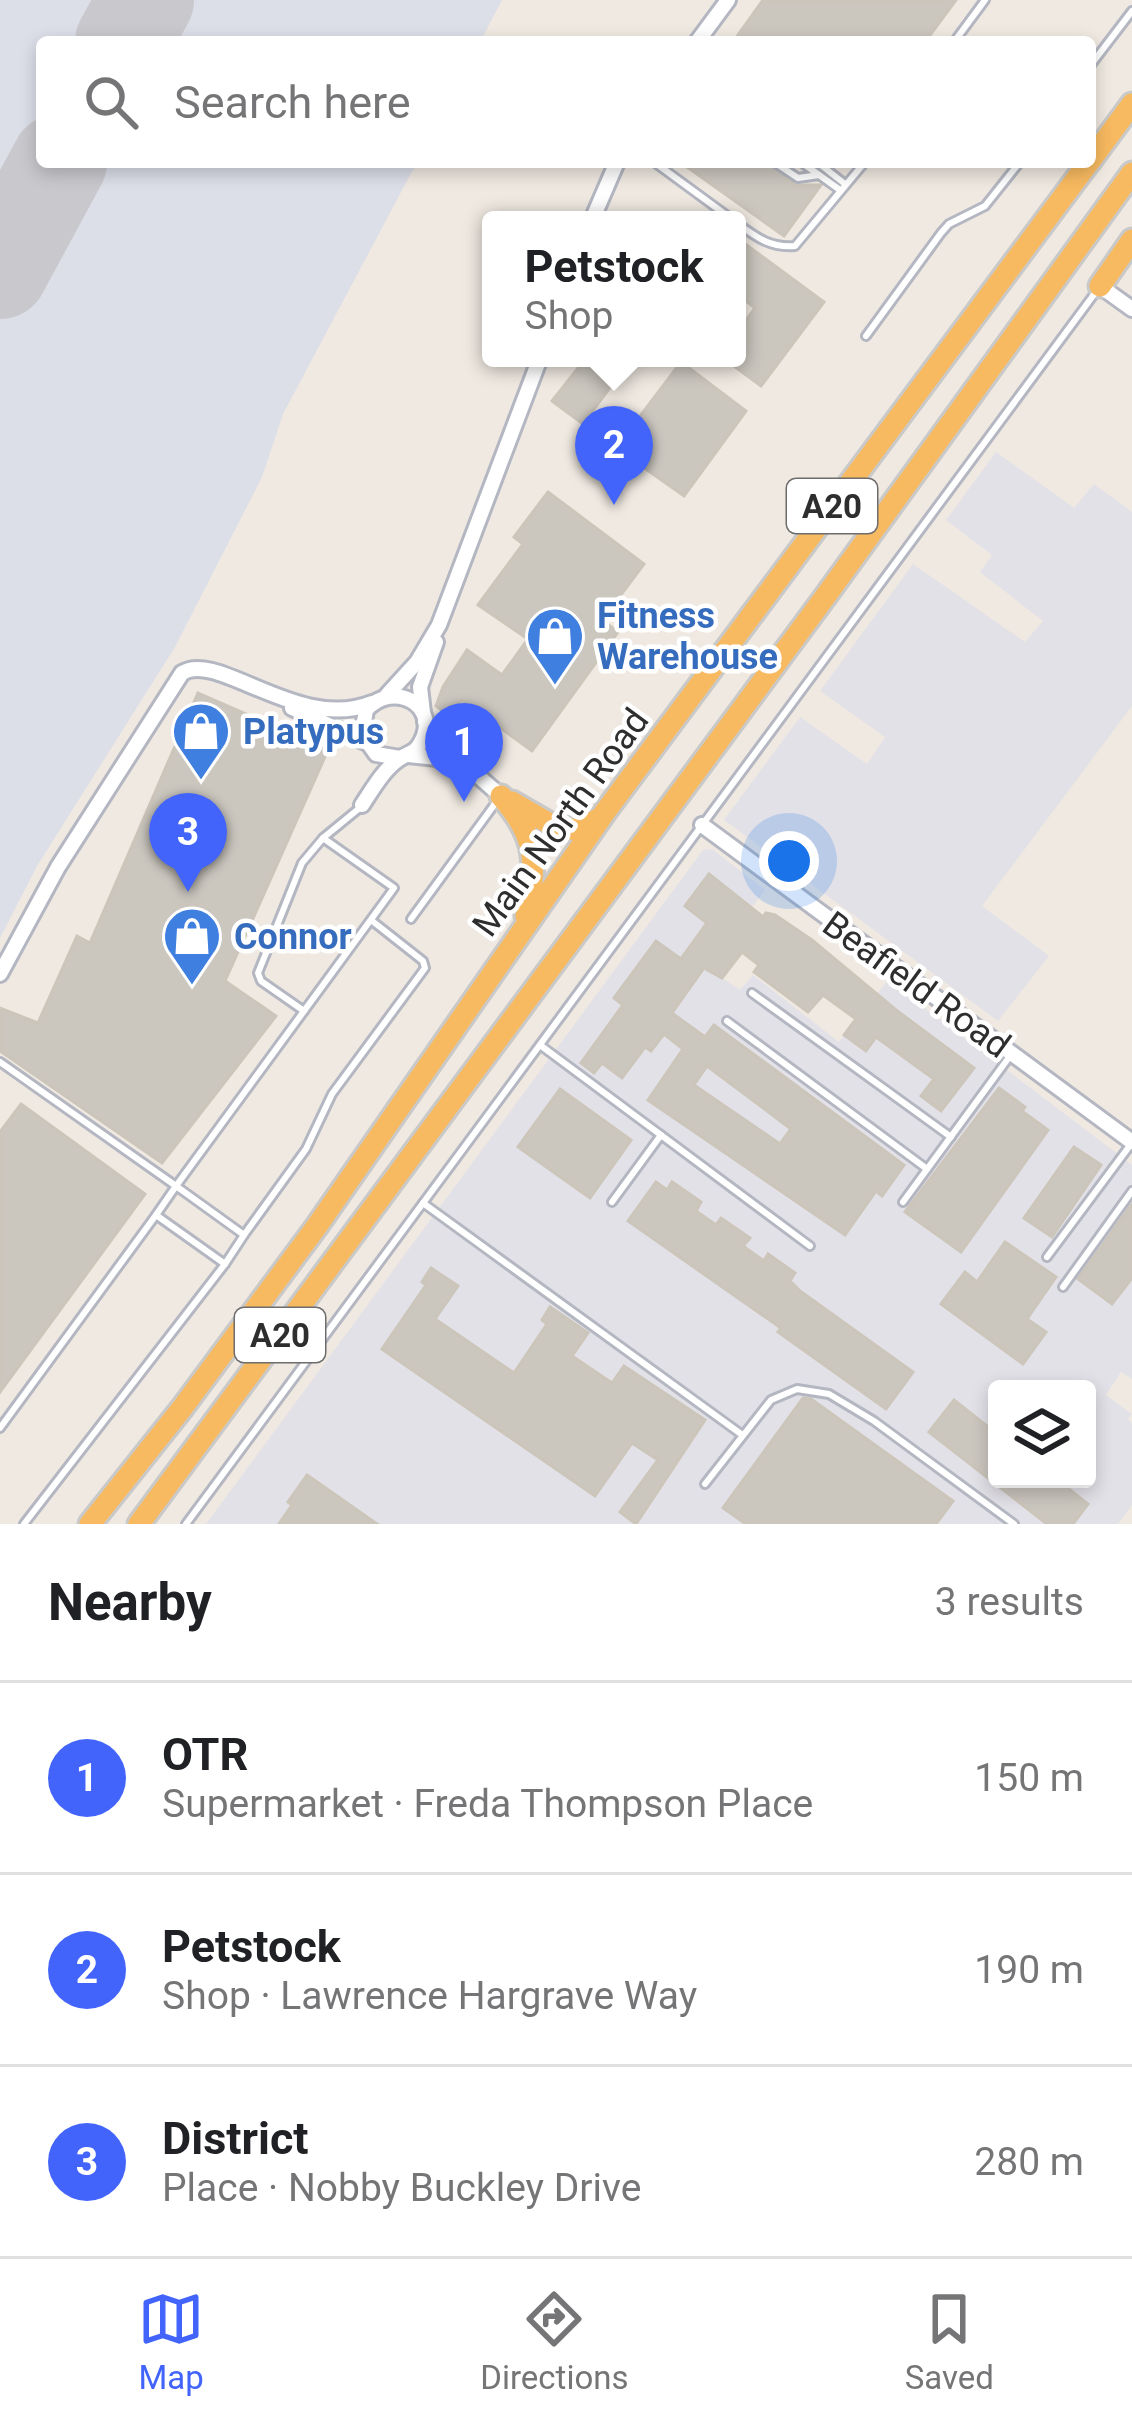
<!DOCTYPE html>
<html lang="en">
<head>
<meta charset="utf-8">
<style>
	body { margin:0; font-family:Roboto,sans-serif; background:#f6f6f6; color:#202124 }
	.controls { position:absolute; right:36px; bottom:36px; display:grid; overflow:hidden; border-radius:12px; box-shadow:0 6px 18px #0003 }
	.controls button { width:108px; height:108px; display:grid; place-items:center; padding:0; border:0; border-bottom:3px solid #e0e0e0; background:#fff; color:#202124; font:60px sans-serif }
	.you { position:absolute; left:789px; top:861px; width:42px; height:42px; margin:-30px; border:9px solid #fff; border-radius:50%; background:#1a73e8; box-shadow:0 0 0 18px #1a73e833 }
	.badge { display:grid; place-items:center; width:78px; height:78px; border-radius:50%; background:#4264fb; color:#fff; font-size:39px; font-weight:700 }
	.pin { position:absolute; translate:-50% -99px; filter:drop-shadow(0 3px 6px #0008) }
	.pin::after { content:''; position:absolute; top:63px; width:42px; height:36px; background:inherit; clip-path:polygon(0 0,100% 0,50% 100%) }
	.popup { position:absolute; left:482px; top:211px; width:264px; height:156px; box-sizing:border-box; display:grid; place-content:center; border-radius:12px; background:#fff; filter:drop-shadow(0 3px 9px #0005); font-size:39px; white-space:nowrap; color:#757577 }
	.popup b { font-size:45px; color:#202124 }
	.popup::after { content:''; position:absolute; left:50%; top:100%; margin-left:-24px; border:24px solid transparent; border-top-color:#fff }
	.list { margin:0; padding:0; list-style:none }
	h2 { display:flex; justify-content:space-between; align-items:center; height:156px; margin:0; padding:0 48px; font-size:51px }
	h2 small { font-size:39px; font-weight:400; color:#757577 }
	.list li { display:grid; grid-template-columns:78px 1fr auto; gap:36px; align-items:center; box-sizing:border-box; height:192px; padding:0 48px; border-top:3px solid #e0e0e0 }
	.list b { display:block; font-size:45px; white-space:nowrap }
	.list p { margin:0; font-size:39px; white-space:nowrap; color:#757577 }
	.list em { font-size:39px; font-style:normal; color:#757577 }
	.icon { flex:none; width:66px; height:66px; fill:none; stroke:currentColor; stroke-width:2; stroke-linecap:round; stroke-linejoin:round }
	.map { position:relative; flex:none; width:1132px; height:1524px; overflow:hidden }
	.search { position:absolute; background:#fff; box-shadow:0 6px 18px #0003; left:36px; right:36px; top:36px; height:132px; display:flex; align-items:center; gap:30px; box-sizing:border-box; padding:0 42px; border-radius:12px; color:#757577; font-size:45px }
	.sheet { height:732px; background:#fff }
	nav { display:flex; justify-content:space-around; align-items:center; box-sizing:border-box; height:168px; border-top:3px solid #e0e0e0; background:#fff; font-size:33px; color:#757577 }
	nav a { display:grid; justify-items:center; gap:6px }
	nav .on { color:#4264fb }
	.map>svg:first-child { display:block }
	.industrial { fill:#e3e1e8; fill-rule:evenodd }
	.airport { fill:#dcdee8 }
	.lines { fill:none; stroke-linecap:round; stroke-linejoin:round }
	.runway { stroke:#c9c8cc; stroke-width:96 }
	.building { fill:#cbc7bf; stroke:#cbc5ba; stroke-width:3; fill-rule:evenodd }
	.service-casing { stroke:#b4b7c1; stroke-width:12 }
	.minor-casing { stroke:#b4b7c1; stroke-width:20 }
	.trunk-casing { stroke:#c9c9c9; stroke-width:27 }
	.service { stroke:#fff; stroke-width:6 }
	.minor { stroke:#fff; stroke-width:14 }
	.trunk { stroke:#f8ba60; stroke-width:21 }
	.labels { text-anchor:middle; stroke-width:9; stroke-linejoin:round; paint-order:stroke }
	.shield { fill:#fff; stroke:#6d6d6d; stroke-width:3 }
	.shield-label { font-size:33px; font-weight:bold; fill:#2e2e2e }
	.shop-label { font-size:36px; font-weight:bold; fill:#366cbe; stroke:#fff; text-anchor:start }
	.street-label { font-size:36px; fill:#2e2e2e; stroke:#fff }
</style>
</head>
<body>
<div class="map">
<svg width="1132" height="1524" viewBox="0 0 1132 1524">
	<rect width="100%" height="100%" fill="#efe9e1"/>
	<!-- industrial -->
	<g class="industrial">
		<path d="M996,452L1074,508L1094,484L1132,512V706L982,906L1049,956L998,1021L724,820L800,717L867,764L885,737L820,691L913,564L1025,642L1043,621L980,572L992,555L946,520Z"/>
		<path d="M712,849L765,890L707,968L740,990L753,975L839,1042L888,980L1132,1165V1379L1121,1372L1106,1395L1132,1414L1128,1419L1132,1423V1505L1118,1524H206L703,850ZM997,1389H1087V1479H997Z"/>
	</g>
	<!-- airport -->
	<path class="airport" d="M0,0H502L480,42H42V162H417L283,414L262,477L175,647L37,866L0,938Z"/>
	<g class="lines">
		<!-- runway -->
		<g class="runway">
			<path d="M123,42L146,0"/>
			<path d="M0,271L59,162"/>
		</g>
	</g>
	<!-- building -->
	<g class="building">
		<path d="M763,0H956L925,42H733Z"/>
		<path d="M680,162H767L795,185H821L784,236Z"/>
		<path d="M737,238L824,302L761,386L723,358H737V333L755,308L737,294Z"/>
		<path d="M586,358H632L583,424L552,401Z"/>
		<path d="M681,362L746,411L684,496L616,448Z"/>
		<path d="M548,492L644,564L602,620L618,632L532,751L462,700L450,716L436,706L443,687L467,650L502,675L528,639L478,605L523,544L514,537Z"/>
		<path d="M198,693L328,750L225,981L276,1016L162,1163L0,1051V1008L38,1023L77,936L90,943Z"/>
		<path d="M709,874L763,917L766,913L775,915L812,940L896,1010L974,1068L941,1111L921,1096L934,1079L876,1037L866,1051L844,1035L856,1019L823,995L808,1012L754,972L759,965L742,952L722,978L704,968L672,1013L705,1037L714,1025L904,1165L882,1196L876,1191L845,1235L648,1100L683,1049L664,1034L651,1051L645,1047L622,1078L602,1063L594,1073L581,1063L623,1005L614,998L656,941L681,959L707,923L685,906ZM707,1066L791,1129L780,1144L694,1085Z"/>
		<path d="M999,1088L1025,1107L1022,1111L1048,1130L961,1252L905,1212Z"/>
		<path d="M560,1089L631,1140L590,1198L518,1147Z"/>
		<path d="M21,1104L145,1194L0,1392V1132Z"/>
		<path d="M1074,1147L1101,1165L1052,1237L1024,1218Z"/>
		<path d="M656,1182L667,1190L672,1182L701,1202L696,1211L716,1225L721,1218L750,1238L743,1246L764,1261L768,1254L795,1273L790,1281L800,1291L913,1372L886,1409L778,1332L781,1328L628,1221Z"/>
		<path d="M1132,1204V1278L1112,1304L1078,1279Z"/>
		<path d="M1005,1242L1056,1277L1027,1319L1046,1332L1023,1364L941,1304L965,1272L977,1282Z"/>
		<path d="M431,1268L458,1286L435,1319L514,1373L547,1324L542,1320L550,1307L588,1333L572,1356L612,1383L624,1366L705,1420L636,1524L620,1512L658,1460L632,1443L595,1496L382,1349L426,1285L422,1282Z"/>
		<path d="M803,1398L811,1399L953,1501L936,1524H746L723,1508Z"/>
		<path d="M954,1400L997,1434V1479H1056L1088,1504L1073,1524H1047L929,1432Z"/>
		<path d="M307,1475L377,1524H279L292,1505L288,1502Z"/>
	</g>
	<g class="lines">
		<defs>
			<g id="service">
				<path d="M954,42L985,0"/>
				<path d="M1090,66L1132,11"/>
				<path d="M654,162L733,220"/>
				<path d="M774,162L798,178L819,175"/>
				<path d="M801,162L840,190"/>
				<path d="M817,162L845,184"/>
				<path d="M737,223C756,237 770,248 795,246L865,162"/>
				<path d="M866,336L941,233L949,224L985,206L1020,162"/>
				<path d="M411,919L497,801"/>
				<path d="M752,993L951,1137"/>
				<path d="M304,1011L261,981L258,973L302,863L323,838"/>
				<path d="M727,1021L927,1169"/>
				<path d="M540,1045L810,1246"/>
				<path d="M0,1062L176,1186L394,888L323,838L362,806"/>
				<path d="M612,1202L661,1135"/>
				<path d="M903,1202L1010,1056"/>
				<path d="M423,1203L741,1434"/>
				<path d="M156,1215L176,1186L244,1235L225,1264"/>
				<path d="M244,1235L306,1149L332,1094L425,968L423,961L371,920"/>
				<path d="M1047,1257L1131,1144"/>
				<path d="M1063,1287L1132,1191"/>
				<path d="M0,1428L156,1215L225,1264L24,1524"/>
				<path d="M705,1484L771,1400L797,1389L829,1394L874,1421L1014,1524"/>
				<path d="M186,1524L1098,289"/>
			</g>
			<g id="minor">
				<path d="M697,42L728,0"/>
				<path d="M592,220L617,162"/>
				<path d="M1100,286L1132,309"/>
				<path d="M387,695L417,662L439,625L540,358"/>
				<path d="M292,708L365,742"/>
				<path d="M423,713L420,687L436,642"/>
				<path d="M425,722L454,755L501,796"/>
				<path d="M408,755L437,758L469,776"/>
				<path d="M362,805C372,790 383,770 399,759C408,753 416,753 421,742C441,706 394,679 366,710L362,734L376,754L400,758"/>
				<path d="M702,825L1132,1142"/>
				<path d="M0,974L58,867L182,673C218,650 299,733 372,703"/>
			</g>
			<g id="trunk">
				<path d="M1090,161L1132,104"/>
				<path d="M1100,286L1132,240"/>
				<path d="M501,796C538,838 537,862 526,916"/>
				<path d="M512,802L557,828L583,830L596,820"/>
				<path d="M90,1524L183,1407L317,1226L605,812L1089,162"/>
				<path d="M139,1524L825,597L1132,173"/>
			</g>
		</defs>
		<!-- service casing -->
		<use href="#service" class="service-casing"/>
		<!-- minor casing -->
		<use href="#minor" class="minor-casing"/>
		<!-- trunk casing -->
		<use href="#trunk" class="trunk-casing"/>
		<!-- service -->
		<use href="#service" class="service"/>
		<!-- minor -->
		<use href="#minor" class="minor"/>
		<!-- trunk -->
		<use href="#trunk" class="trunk"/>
	</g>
	<!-- icons -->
	<defs>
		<symbol id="shop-pin" viewBox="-11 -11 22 30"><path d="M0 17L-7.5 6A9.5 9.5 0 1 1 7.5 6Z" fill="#3f7fe0" stroke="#fff"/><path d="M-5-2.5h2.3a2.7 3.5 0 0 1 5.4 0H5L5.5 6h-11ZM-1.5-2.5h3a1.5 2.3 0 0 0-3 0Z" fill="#fff"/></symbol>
	</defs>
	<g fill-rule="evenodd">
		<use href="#shop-pin" x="522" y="603" width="66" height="90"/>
		<use href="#shop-pin" x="168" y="698" width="66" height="90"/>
		<use href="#shop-pin" x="159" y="903" width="66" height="90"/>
	</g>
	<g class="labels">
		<!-- shield labels -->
		<g class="shield">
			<rect x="787" y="479" width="90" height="54" rx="9"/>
			<rect x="235" y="1308" width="90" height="54" rx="9"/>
		</g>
		<g class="shield-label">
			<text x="832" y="518">A20</text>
			<text x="280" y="1347">A20</text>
		</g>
		<!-- shop labels -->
		<g class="shop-label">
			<text x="597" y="628">Fitness<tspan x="597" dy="41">Warehouse</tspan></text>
			<text x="243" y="744">Platypus</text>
			<text x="234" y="949">Connor</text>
		</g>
		<!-- street labels -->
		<g class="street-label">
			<text transform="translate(560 822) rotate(-54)" y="13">Main North Road</text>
			<text transform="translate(917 984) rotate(36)" y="13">Beafield Road</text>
		</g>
	</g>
</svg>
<div class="controls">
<button><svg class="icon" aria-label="layers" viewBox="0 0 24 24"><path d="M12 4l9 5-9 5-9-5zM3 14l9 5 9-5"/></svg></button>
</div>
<div class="you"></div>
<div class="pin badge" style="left:464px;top:802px">1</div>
<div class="pin badge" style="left:614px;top:505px">2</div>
<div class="popup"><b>Petstock</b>Shop</div>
<div class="pin badge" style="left:188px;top:892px">3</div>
<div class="search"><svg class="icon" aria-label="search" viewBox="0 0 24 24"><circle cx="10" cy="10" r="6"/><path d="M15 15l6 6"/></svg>Search here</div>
</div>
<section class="sheet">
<h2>Nearby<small>3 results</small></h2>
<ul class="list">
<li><span class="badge">1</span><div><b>OTR</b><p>Supermarket · Freda Thompson Place</p></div><em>150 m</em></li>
<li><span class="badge">2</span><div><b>Petstock</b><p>Shop · Lawrence Hargrave Way</p></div><em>190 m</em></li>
<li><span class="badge">3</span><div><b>District</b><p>Place · Nobby Buckley Drive</p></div><em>280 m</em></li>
</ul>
</section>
<nav>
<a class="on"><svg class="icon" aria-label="map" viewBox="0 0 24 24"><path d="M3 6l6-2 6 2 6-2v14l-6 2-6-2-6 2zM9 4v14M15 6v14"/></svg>Map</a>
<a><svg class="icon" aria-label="directions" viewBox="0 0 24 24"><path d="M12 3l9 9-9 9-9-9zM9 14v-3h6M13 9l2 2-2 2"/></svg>Directions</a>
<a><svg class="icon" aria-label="saved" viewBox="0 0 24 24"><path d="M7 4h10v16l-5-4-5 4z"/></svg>Saved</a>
</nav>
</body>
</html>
